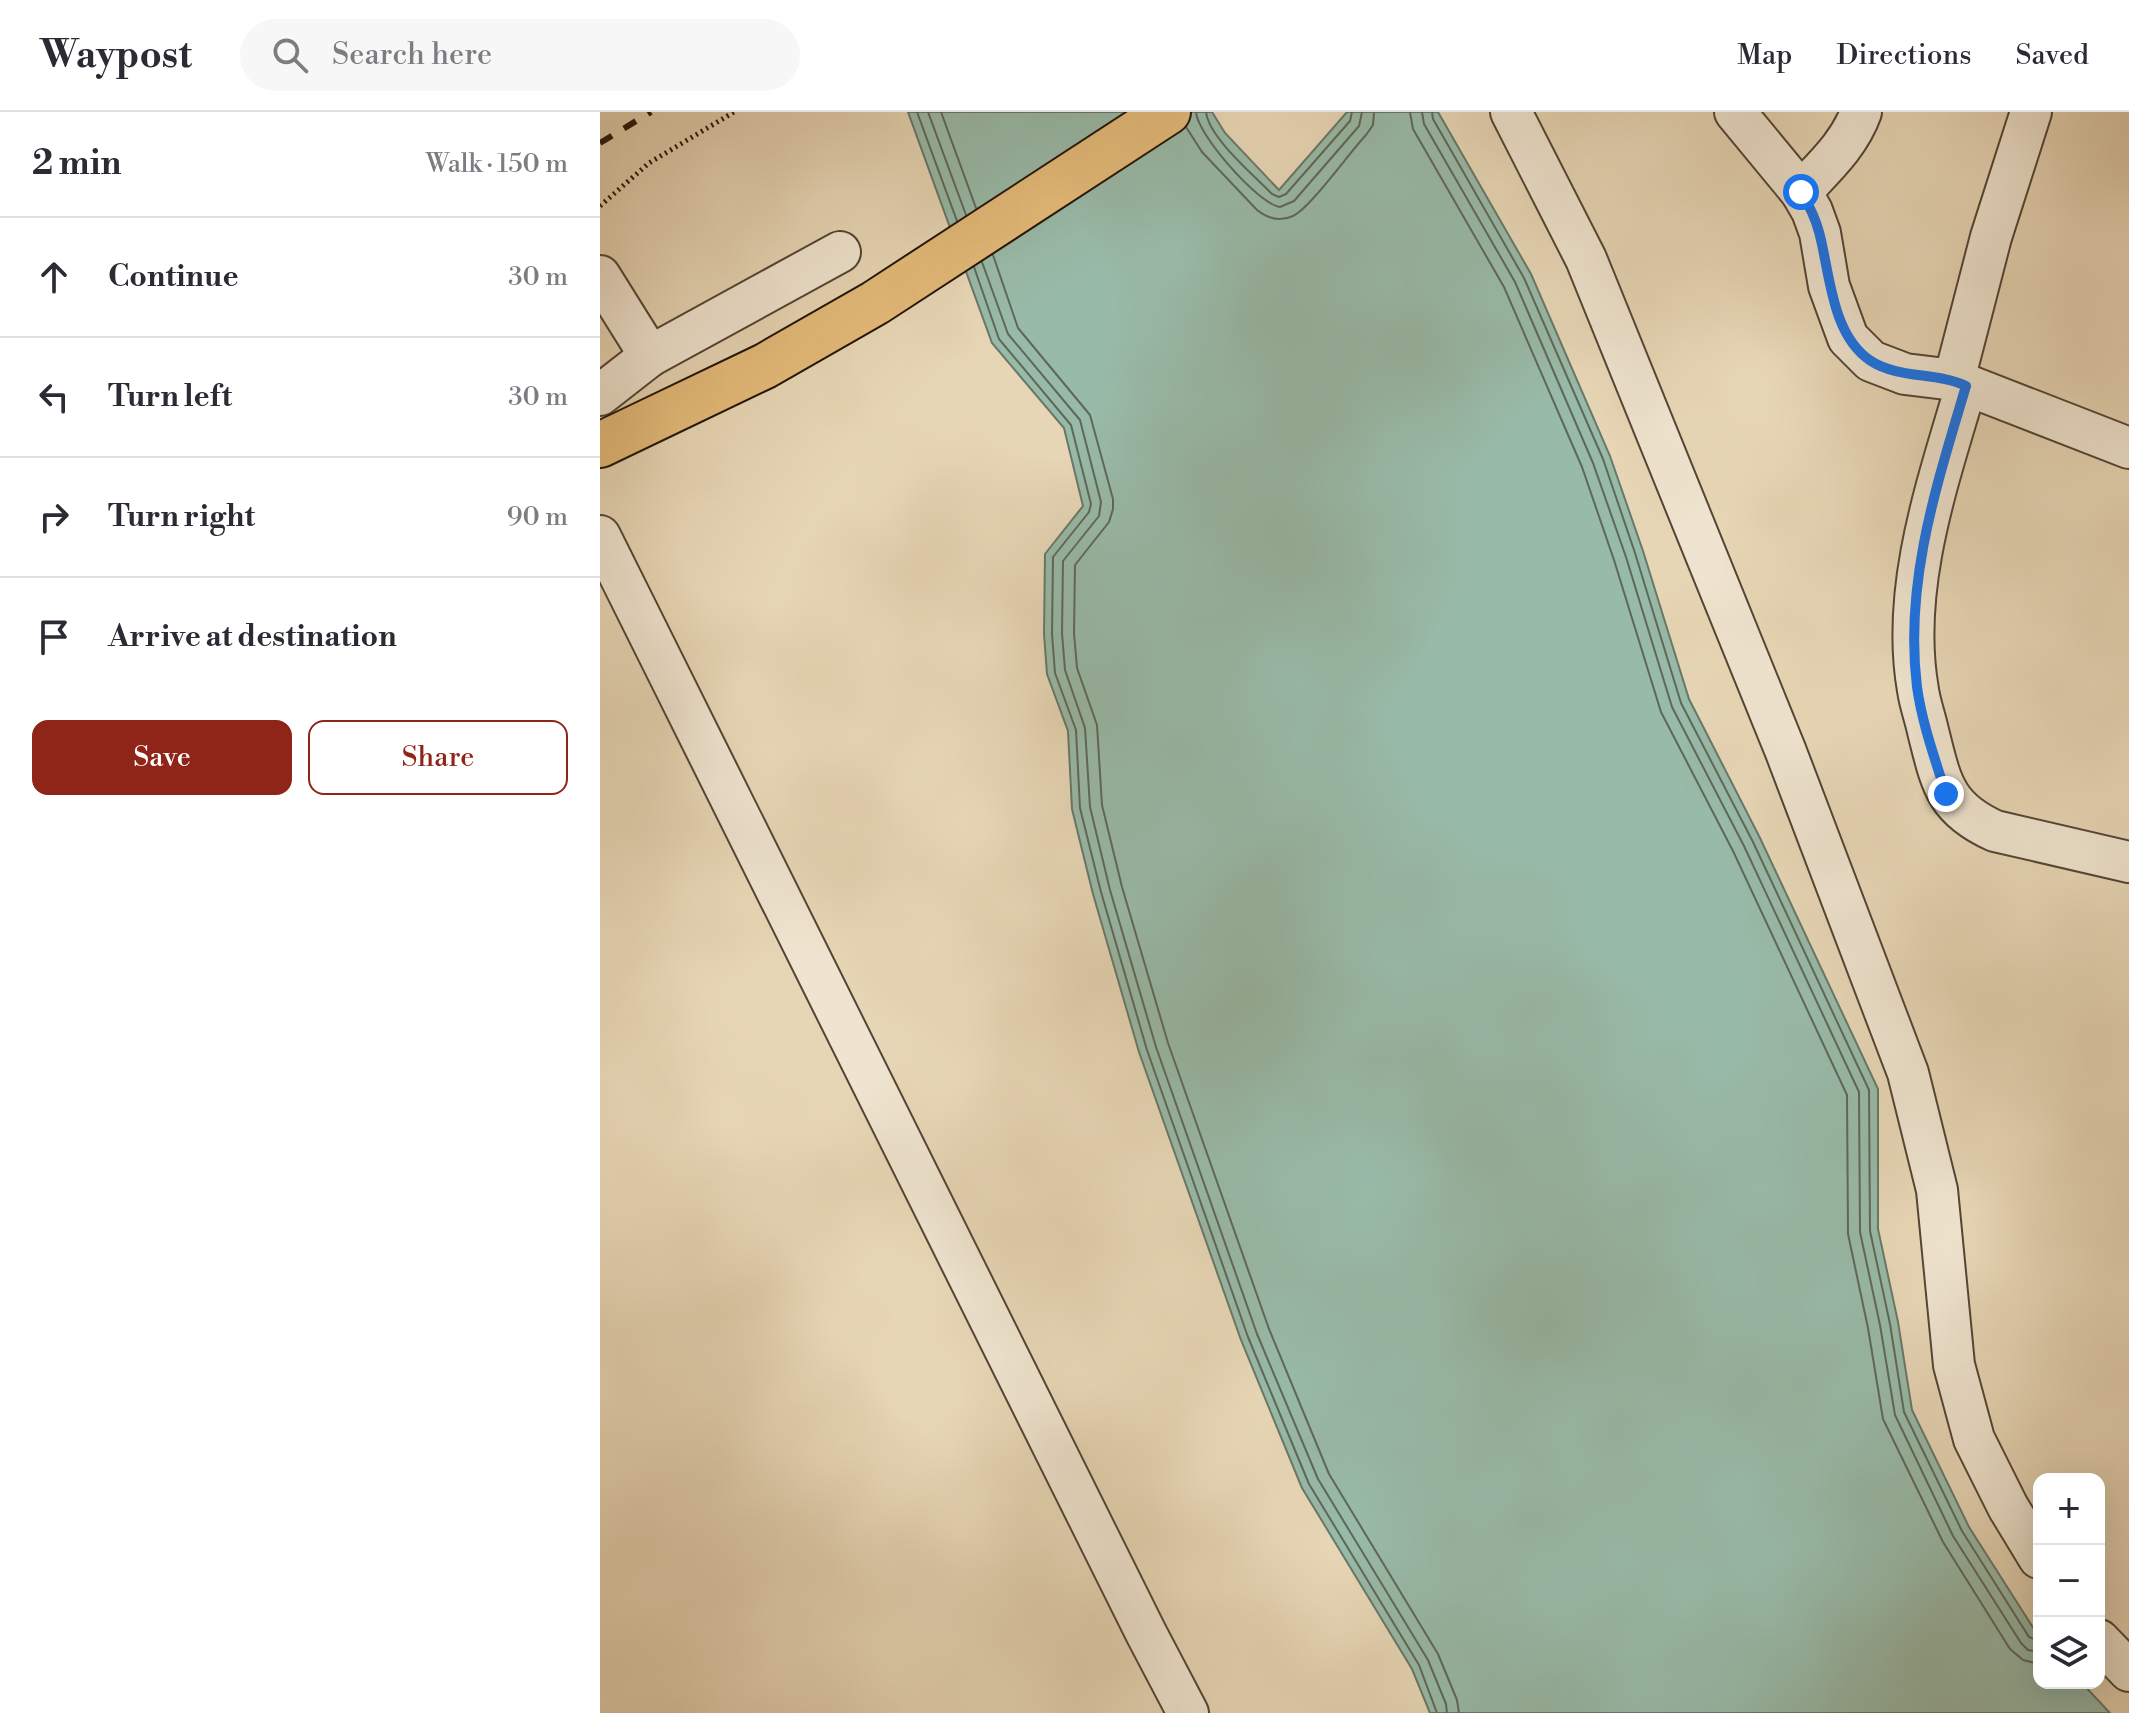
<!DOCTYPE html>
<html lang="en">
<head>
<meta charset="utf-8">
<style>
	body { margin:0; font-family:"Libre Bodoni",serif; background:#f7f7f7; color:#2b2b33 }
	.controls { position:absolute; right:24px; bottom:24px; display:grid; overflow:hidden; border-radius:16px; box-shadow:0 8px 32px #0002 }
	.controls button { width:72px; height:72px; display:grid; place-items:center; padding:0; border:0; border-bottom:2px solid #e1e1e2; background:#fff; color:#2b2b33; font:40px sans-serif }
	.stop { position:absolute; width:24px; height:24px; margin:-18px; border:6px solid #1a73e8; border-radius:50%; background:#fff }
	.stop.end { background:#1a73e8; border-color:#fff; box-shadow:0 2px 8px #0008 }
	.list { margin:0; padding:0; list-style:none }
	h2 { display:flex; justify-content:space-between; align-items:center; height:104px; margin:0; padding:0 32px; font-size:34px }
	h2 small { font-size:26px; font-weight:400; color:#7c7c81 }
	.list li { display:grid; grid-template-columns:52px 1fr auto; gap:24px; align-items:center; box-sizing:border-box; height:120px; padding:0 32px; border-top:2px solid #e1e1e2 }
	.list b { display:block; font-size:30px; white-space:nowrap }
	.list em { font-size:26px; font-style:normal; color:#7c7c81 }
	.actions { display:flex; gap:16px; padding:24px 32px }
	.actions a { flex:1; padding:18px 0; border:2px solid #8f2418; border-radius:16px; text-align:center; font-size:28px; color:#8f2418 }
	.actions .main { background:#8f2418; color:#fff }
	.icon { flex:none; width:44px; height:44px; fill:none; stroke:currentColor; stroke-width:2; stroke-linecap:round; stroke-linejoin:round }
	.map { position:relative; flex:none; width:1529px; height:1601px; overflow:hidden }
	header { display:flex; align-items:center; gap:48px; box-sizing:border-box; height:112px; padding:0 40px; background:#fff; border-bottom:2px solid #e1e1e2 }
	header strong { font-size:38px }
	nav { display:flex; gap:44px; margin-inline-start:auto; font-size:28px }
	.search { width:560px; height:72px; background:#f7f7f7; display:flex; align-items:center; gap:20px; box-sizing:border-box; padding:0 28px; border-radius:44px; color:#7c7c81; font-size:30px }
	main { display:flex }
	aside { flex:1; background:#fff }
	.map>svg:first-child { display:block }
	.water { fill:#98baa8; stroke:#697869; stroke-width:2 }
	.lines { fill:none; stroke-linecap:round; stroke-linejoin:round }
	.shore { stroke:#5e6859; stroke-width:2 }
	.minor-casing { stroke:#544535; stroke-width:44 }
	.major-casing { stroke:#23150a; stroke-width:48 }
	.path { stroke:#23150a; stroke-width:5; stroke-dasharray:2 4; stroke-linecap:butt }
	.minor { stroke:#efe4cf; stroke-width:40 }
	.major { stroke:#e4bb7a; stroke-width:44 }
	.rail { stroke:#23150a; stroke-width:6; stroke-dasharray:14 14; stroke-linecap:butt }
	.route { stroke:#1a73e8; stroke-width:10 }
</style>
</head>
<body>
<header>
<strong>Waypost</strong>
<div class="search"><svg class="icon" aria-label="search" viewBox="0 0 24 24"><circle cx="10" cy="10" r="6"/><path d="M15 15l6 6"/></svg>Search here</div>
<nav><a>Map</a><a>Directions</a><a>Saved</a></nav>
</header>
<main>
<aside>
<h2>2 min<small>Walk · 150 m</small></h2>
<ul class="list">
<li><svg class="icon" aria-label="ahead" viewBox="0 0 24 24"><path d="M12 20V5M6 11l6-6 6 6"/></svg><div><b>Continue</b></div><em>30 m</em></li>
<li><svg class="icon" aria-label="left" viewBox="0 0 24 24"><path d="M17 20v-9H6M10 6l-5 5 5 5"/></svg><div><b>Turn left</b></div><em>30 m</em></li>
<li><svg class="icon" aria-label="right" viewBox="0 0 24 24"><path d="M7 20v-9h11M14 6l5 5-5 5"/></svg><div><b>Turn right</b></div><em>90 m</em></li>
<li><svg class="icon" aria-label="arrive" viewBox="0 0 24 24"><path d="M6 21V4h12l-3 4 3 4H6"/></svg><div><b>Arrive at destination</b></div></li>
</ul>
<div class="actions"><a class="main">Save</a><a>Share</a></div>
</aside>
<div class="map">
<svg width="1529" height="1601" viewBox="0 0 1529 1601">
	<rect width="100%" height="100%" fill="#e7d6b5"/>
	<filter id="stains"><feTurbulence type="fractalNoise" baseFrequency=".0025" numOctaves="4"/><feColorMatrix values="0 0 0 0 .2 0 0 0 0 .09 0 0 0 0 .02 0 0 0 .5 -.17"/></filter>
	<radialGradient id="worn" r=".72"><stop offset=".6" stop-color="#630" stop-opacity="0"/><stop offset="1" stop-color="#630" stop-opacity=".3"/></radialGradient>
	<!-- water -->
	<path class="water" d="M308,0H612L625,21L679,78L747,0H838L931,162L1010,344L1043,439L1089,587L1160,726L1278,977V1117L1298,1210L1312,1298L1369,1415L1439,1525V1571H1482L1510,1601H830L812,1557L702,1376L641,1228L539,940L493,782L472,697L468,619L447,562L444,522L445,442L483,394L464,316L392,231Z"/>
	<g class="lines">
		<!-- shore -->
		<g class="shore">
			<path d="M317,0L357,109"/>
			<path d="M328,0L366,103"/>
			<path d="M341,0L376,96"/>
			<path d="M596,0C597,22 658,92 680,95L694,89L759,14L762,0"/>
			<path d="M606,0C609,26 654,63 672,82L679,85L686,82L750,9L752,0"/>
			<path d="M810,0L813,17L904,175L982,355L1014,448L1061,600L1133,739L1247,983L1248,1122L1268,1216L1283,1307L1343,1430L1410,1537L1423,1548L1439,1552"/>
			<path d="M822,0L824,12L915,170L993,351L1026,445L1072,595L1144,734L1259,980L1260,1120L1280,1213L1295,1303L1353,1424L1421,1531L1428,1538L1439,1540"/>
			<path d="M832,0L833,7L924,166L1003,347L1035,441L1081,591L1153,730L1269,978L1270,1119L1290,1212L1304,1300L1362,1419L1429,1525L1439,1529"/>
			<path d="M586,15L602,40L657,98C667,106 680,110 693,104C710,96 749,41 766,23L773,13L774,0"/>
			<path d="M393,143L418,216L490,303L513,387V397L509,410L475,453L474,521L477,556L497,613L502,693L522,775L568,931L669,1217L729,1362L838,1542L857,1588L859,1601"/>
			<path d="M382,150L408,222L480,308L501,390L499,404L463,449L462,521L465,558L485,616L490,695L510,778L556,935L657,1222L718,1367L828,1548L846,1592L847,1601"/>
			<path d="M374,155L399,227L471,313L491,392L489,400L453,445L452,522L455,561L476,618L480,696L501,780L547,938L648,1225L709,1372L819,1553L837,1601"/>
		</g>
		<defs>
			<g id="minor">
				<path d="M911,0L986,147L1186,640L1308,961L1337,1078L1354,1253L1374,1327L1408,1395L1439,1446"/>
				<path d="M1135,0L1201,80L1212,99L1220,121L1229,174L1248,226L1271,249L1305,262L1354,268L1529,336"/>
				<path d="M1201,80C1224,55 1249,33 1261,0"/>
				<path d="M0,164L50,244"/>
				<path d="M1354,268L1391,125L1431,0"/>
				<path d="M1366,274C1338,370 1300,476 1318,578C1320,592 1325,605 1328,619C1341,670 1344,696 1395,719L1529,750"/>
				<path d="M0,283L50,244L240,140"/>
				<path d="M0,424L546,1521L588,1601"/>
				<path d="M1499,1528L1529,1559"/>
			</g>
			<path id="major" d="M0,333L165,254L275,191L568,0"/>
		</defs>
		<!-- minor casing -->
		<use href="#minor" class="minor-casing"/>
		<!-- major casing -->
		<use href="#major" class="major-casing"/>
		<!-- path -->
		<path class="path" d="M0,94L49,51L134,0"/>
		<!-- minor -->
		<use href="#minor" class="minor"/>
		<!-- major -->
		<use href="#major" class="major"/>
		<!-- rail -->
		<path class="rail" d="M0,31L51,0"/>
	</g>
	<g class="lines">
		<!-- route -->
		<path class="route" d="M1201,80C1209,93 1215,105 1219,120C1230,160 1231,223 1271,249C1299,267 1337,260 1366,274C1337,372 1304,470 1317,575C1322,611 1335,647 1346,682"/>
	</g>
	<rect width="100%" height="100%" filter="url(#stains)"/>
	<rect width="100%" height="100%" fill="url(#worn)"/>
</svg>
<div class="controls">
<button>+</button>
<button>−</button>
<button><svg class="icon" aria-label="layers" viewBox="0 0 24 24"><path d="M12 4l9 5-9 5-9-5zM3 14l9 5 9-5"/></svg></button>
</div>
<div class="stop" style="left:1201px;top:80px"></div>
<div class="stop end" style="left:1346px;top:682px"></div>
</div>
</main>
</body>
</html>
